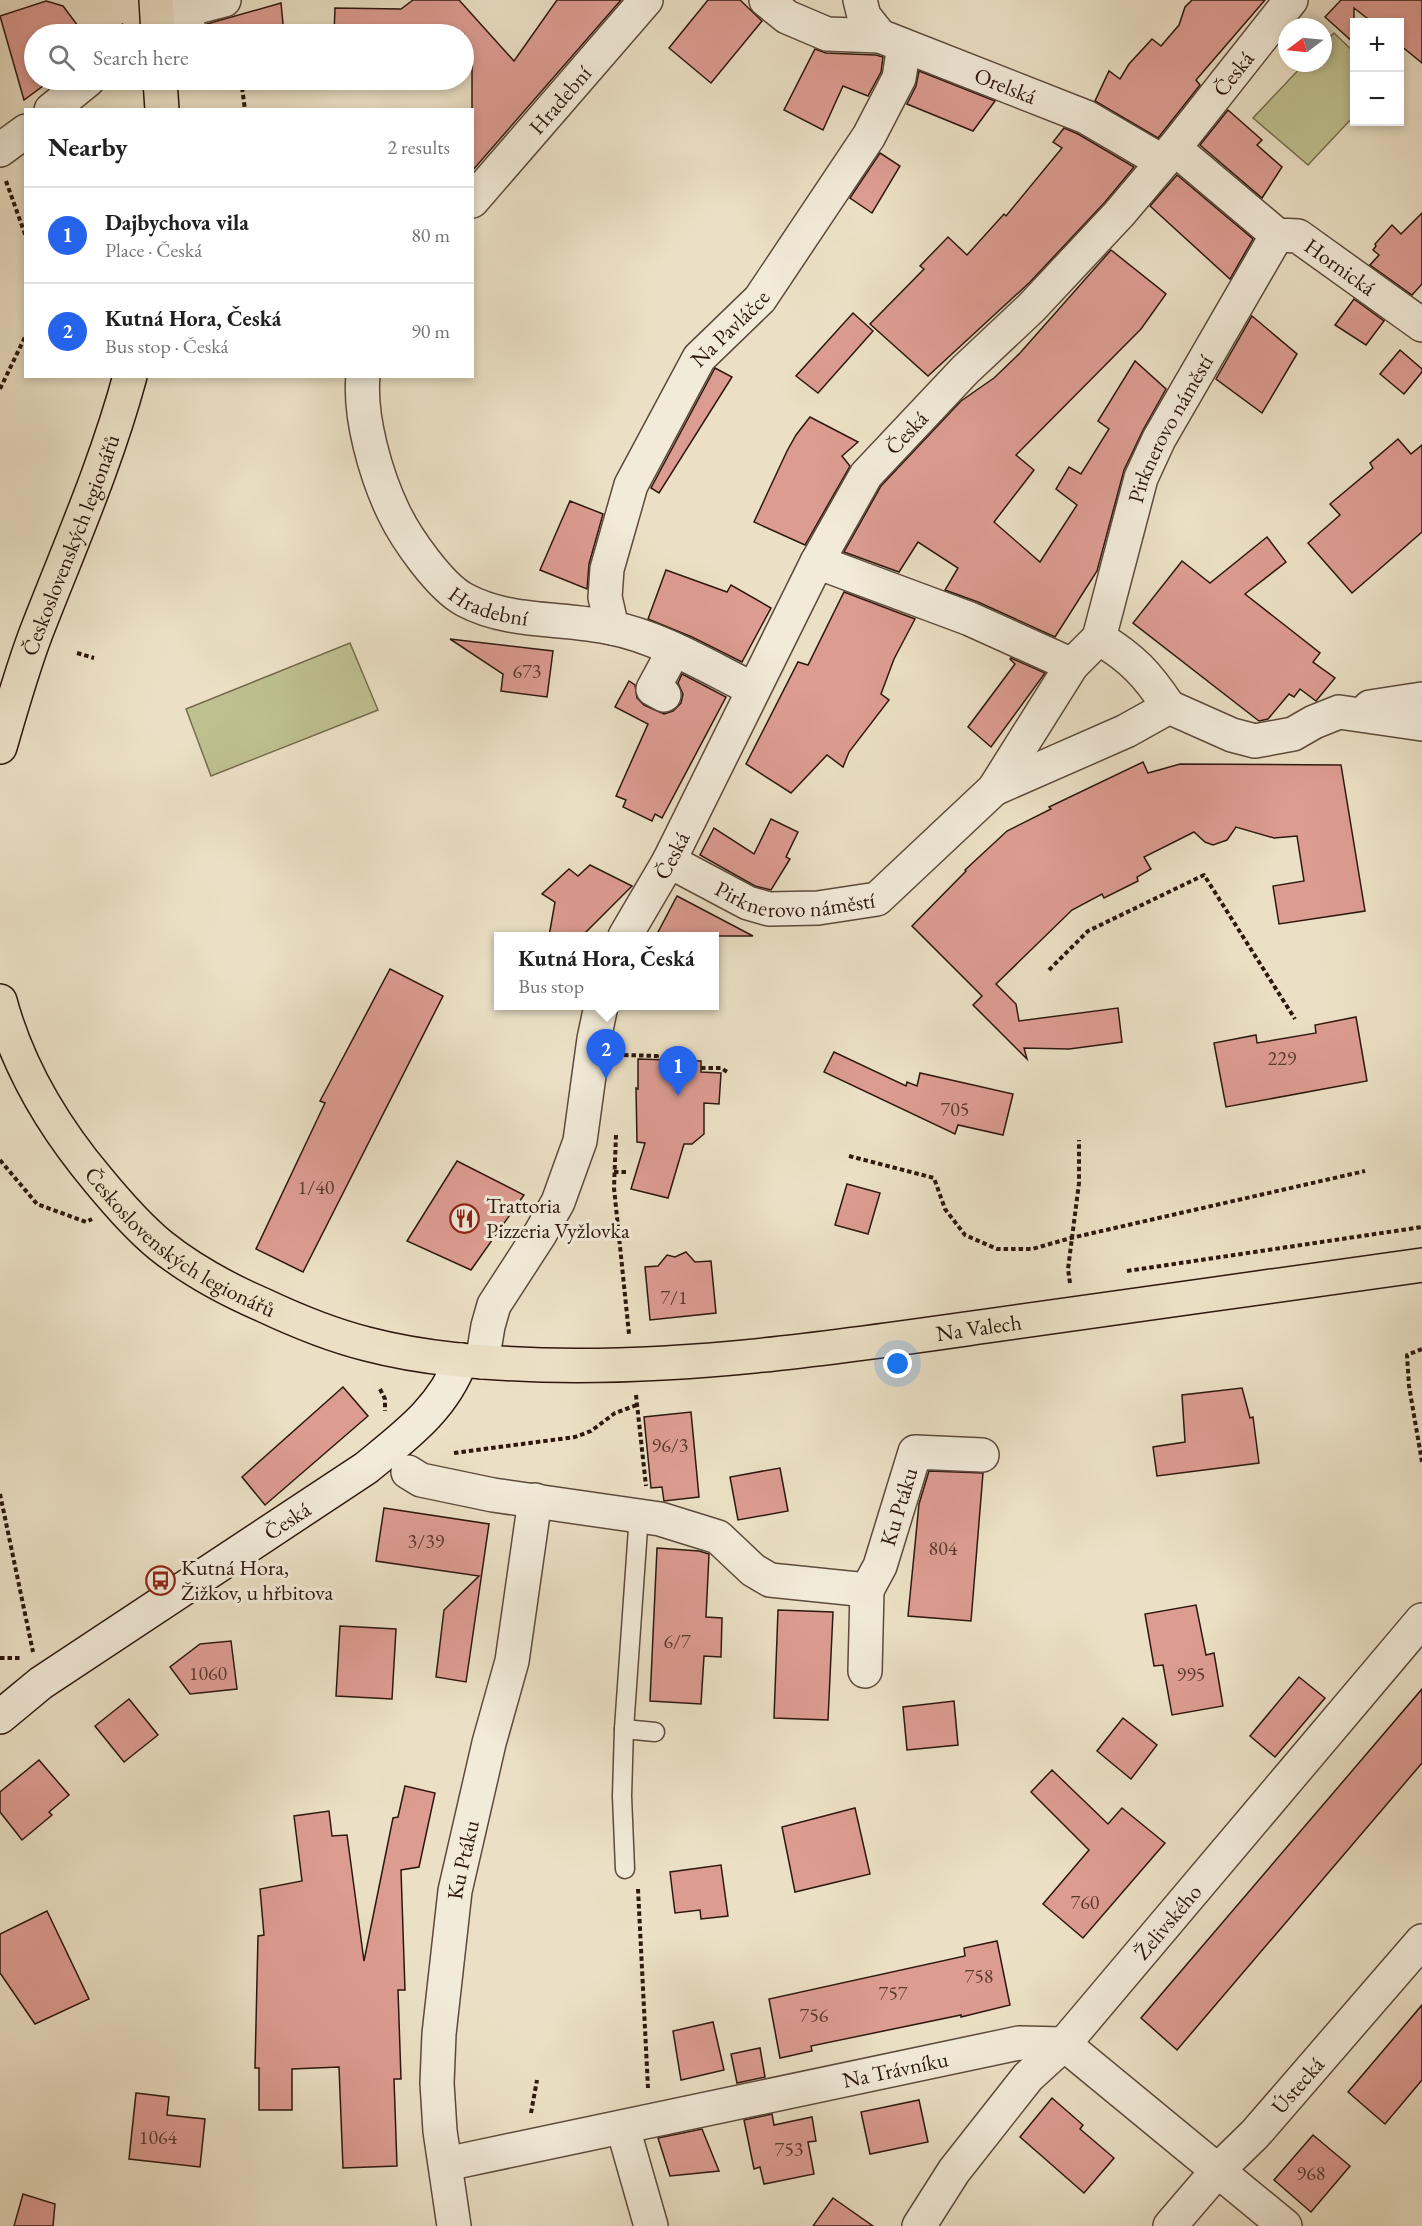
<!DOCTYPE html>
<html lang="en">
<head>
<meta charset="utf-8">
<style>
	body { margin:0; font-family:"EB Garamond",serif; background:#f6f6f6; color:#202124 }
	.controls { position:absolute; right:18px; top:18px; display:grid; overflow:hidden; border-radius:0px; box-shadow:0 3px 9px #0003 }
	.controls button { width:54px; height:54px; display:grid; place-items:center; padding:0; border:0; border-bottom:2px solid #e0e0e0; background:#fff; color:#202124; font:30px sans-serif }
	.compass { position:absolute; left:1278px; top:18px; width:54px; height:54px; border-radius:50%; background:#fff; box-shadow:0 3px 9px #0003; rotate:254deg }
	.you { position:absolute; left:898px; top:1364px; width:21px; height:21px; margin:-15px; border:4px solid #fff; border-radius:50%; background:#1a73e8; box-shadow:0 0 0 9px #1a73e833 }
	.badge { display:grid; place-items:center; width:39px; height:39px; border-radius:50%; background:#2563eb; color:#fff; font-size:20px; font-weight:700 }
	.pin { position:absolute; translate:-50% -50px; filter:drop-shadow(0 2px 3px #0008) }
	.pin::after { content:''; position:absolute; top:32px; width:21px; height:18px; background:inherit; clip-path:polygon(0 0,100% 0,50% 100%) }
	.popup { position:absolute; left:494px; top:932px; width:225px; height:78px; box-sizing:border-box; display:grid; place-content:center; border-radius:0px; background:#fff; filter:drop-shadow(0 2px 4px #0005); font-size:20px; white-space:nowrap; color:#757577 }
	.popup b { font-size:22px; color:#202124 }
	.popup::after { content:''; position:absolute; left:50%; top:100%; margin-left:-12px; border:12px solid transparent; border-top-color:#fff }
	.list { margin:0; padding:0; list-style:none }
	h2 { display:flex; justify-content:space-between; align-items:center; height:78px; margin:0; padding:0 24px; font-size:26px }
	h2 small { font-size:20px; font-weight:400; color:#757577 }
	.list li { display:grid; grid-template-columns:39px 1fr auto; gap:18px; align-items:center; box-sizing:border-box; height:96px; padding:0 24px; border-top:2px solid #e0e0e0 }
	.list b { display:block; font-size:22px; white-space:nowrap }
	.list p { margin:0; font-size:20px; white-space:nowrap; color:#757577 }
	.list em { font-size:20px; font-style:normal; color:#757577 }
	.icon { flex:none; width:33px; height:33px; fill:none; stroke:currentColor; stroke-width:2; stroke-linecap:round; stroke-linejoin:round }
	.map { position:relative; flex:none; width:1422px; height:2226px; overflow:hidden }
	.search { position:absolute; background:#fff; box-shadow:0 3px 9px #0003; left:24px; top:24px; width:450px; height:66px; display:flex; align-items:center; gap:15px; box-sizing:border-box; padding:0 21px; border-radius:33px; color:#757577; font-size:22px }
	.panel { position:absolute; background:#fff; box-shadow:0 3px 9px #0003; left:24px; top:108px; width:450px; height:270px; border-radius:0px }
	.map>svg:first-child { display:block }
	.green { fill:#bec090; stroke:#766c4f; stroke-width:1.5 }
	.building { fill:#dd9c92; stroke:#2e180e; stroke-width:1.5 }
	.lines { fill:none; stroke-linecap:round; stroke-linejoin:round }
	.lane-casing { stroke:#5d4a3c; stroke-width:21 }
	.street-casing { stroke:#5d4a3c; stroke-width:36 }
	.secondary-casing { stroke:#2e180e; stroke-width:36 }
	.primary-casing { stroke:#2e180e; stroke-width:36 }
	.path { stroke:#2e180e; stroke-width:4; stroke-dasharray:4.5 3; stroke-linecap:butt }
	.lane { stroke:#f2ebd9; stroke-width:18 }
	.street { stroke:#f2ebd9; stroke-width:33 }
	.secondary { stroke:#f2ebd9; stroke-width:33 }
	.primary { stroke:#ebe0c5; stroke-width:33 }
	.labels { text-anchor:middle; stroke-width:6; stroke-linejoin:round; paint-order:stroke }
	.number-label { font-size:20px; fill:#5a392f }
	.street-label { font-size:22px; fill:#2e180e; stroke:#f2ebd9 }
	.poi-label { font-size:22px; fill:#2e180e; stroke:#f2ebd9; text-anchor:start }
</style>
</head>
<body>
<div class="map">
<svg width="1422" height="2226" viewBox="0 0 1422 2226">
	<rect width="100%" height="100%" fill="#ebe0c5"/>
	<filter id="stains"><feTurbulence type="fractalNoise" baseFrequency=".00333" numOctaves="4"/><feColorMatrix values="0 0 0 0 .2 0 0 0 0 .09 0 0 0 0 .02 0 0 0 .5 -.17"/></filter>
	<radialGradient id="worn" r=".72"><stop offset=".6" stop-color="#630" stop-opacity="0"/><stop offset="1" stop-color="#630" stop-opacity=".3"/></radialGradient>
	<!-- green -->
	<g class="green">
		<path d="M1334,33L1354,52V116L1308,165L1253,118L1305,63H1323V44Z"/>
		<path d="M350,643L378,710L211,776L186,709Z"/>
	</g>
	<!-- building -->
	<g class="building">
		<path d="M413,0H459L514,61L557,0H621L472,171V60L464,67V34H334L335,8L401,9Z"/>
		<path d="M708,0H740L762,21L711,83L669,48Z"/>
		<path d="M1192,0H1265L1196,80L1200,85L1158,138L1095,101L1109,71L1120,79L1129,64L1152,39L1161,46L1179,25L1185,7Z"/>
		<path d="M1341,0H1422V63L1400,45V22H1372L1354,8V43L1325,17Z"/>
		<path d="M46,1L63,6L84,34H34V80H51L24,100L0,16Z"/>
		<path d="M281,3L284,34H209L207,24Z"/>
		<path d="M815,49L826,53L876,55L883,57L881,72L868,96L843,86L823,130L784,110Z"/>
		<path d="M919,71L995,101L973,131L907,104L916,86Z"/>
		<path d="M1228,110L1262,140L1257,145L1282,167L1262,198L1200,145Z"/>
		<path d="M1064,128L1078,134L1134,167L1105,202L1030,282L928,376L870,324L924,269L920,266L948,237L967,255L1004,214L1006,216L1062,148L1053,142Z"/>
		<path d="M880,153L900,166L872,213L850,198Z"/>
		<path d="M1177,175L1253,239L1230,279L1150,206Z"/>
		<path d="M1422,213V284L1412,295L1370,265L1379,255L1373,250L1376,246L1375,244L1392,225L1401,234Z"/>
		<path d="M1111,250L1166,294L1141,329L1016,455L1034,470L994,522L1040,562L1077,505L1056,489L1069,467L1081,474L1109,429L1098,421L1135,361L1166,389L1143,430L1124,470L1097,571L1055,637L978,602L945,590L958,568L918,542L899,572L844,552L881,486L961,401L994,378L1020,353Z"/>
		<path d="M1354,299L1384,321L1366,345L1335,325Z"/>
		<path d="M853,313L873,331L818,393L796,376Z"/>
		<path d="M1252,316L1297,354L1262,413L1216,379Z"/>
		<path d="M1400,350L1422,369V372L1404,394L1380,374Z"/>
		<path d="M715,368L732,377L659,493L651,488Z"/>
		<path d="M810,417L858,442L842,456L850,466L805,545L754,522L787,451L796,435Z"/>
		<path d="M1398,439L1411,454L1422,445V532L1352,593L1308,543L1340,515L1330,504L1373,468L1370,463Z"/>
		<path d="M570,501L603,514L589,564L587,589L540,570Z"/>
		<path d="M1267,537L1286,562L1245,594L1320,653L1313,662L1335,678L1316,701L1300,689L1294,697L1289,694L1268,719L1259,721L1133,623L1182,561L1210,583Z"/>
		<path d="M666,570L727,592L731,585L771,608L742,662L692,637L648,619Z"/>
		<path d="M844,592L915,619L894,659L881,694L889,700L849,752L843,767L827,755L791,793L746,764L798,662L808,665Z"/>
		<path d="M450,639L553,651L547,697L501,691L503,674Z"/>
		<path d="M1011,658L1045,673L991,747L968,727L1015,664L1010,659Z"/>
		<path d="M682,674L726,697L662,818L655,814L652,821L623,807L626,800L616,796L648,724L615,707L629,681L635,685L637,698L644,705L664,714L673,711L681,703L683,694L678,683Z"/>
		<path d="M1143,762L1148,773L1180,764L1341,765L1365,911L1279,924L1273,886L1304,881L1297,836L1274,838L1236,827L1227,840L1213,845L1205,842L1194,832L1144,857L1151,869L1137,877L1138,881L1104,898L1102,894L1072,910L996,984L1016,1004L1019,1021L1118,1008L1122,1042L1069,1049L1024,1048L1027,1059L973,1005L982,996L912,926L966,871L965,870L1007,831L1051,809L1049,807Z"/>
		<path d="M771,819L798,832L786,857L790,859L771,890L755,886L700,855L714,828L754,854Z"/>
		<path d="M590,865L632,886L582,936H549L555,902L542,894L569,869L578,876Z"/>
		<path d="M677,896L753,936H656Z"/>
		<path d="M390,969L443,996L303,1272L256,1249L325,1103L320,1101Z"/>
		<path d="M1356,1017L1367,1081L1226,1107L1214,1043L1256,1035L1257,1043L1316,1033L1315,1025Z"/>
		<path d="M834,1052L906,1086L907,1082L917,1086L920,1073L1013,1094L1003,1135L958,1125L955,1134L824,1072Z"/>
		<path d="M638,1059L701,1061V1072L721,1073L719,1104L704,1103V1134L692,1144H684L668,1198L631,1189L645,1143L637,1142L636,1088L638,1089Z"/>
		<path d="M457,1161L524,1195L471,1270L407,1241Z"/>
		<path d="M847,1184L880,1193L868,1234L835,1225Z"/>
		<path d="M686,1252L695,1262L711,1261L716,1313L650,1320L645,1267L658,1266L667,1255L675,1257Z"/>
		<path d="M343,1387L368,1416L265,1505L242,1477Z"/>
		<path d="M1242,1388L1250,1418L1253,1417L1259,1463L1157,1476L1153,1447L1185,1442L1182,1395Z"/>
		<path d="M691,1412L699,1497L664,1501L662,1487L651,1488L644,1417Z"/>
		<path d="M780,1468L788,1511L738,1520L730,1477Z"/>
		<path d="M929,1471L983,1473L971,1621L908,1616L919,1504Z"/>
		<path d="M384,1508L489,1524L466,1682L436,1677L444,1610L479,1576L376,1561Z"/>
		<path d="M657,1548L699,1551L709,1554L706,1617L722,1618L721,1657L704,1656L701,1704L650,1701Z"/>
		<path d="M1196,1605L1206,1655L1214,1653L1223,1706L1172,1715L1163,1665L1154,1666L1145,1614Z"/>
		<path d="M778,1610L833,1612L828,1720L774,1718Z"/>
		<path d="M340,1626L396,1629L392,1699L336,1696Z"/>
		<path d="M231,1641L237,1689L190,1694L170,1667L200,1644Z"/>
		<path d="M1299,1677L1325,1698L1275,1757L1250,1736Z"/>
		<path d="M1422,1689V1763L1177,2050L1141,2018Z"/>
		<path d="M129,1699L158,1735L124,1762L95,1726Z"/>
		<path d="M954,1701L958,1745L907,1750L903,1707Z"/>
		<path d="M1123,1718L1157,1745L1131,1779L1097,1751Z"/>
		<path d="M39,1760L69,1795L49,1812L52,1815L22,1840L0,1812V1792Z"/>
		<path d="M1052,1770L1108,1824L1122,1808L1165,1843L1083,1938L1043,1904L1089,1850L1031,1792Z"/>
		<path d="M405,1786L435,1793L419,1867L401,1870L405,1990H398L401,2079H394L397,2166L343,2168L339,2067L292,2069V2110H259V2068H255L258,1936L264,1935L260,1889L302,1881L294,1816L329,1811L332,1836L347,1835L364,1961L393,1818L398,1817Z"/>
		<path d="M855,1808L870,1874L795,1892L782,1827Z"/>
		<path d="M721,1865L728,1916L701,1919L700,1910L675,1913L670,1872Z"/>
		<path d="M47,1911L89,1999L35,2024L0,1973V1934Z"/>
		<path d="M997,1941L1010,2005L961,2017V2015L811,2046L812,2051L780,2058L769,1999L965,1956L964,1948Z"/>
		<path d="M1422,2005V2080L1385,2124L1348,2092Z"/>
		<path d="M713,2022L724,2070L681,2080L673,2031Z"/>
		<path d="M760,2048L765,2077L737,2083L731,2054Z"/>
		<path d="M136,2093L169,2097L167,2115L205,2119L200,2167L129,2159Z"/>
		<path d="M1052,2098L1083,2125L1080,2129L1114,2158L1084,2193L1020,2137Z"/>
		<path d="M919,2100L928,2142L870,2154L861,2112Z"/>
		<path d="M772,2114L774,2125L812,2117L816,2141L808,2142L814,2174L764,2184L760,2167L754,2169L744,2120Z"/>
		<path d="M702,2129L719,2171L670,2176L658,2138Z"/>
		<path d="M1313,2135L1350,2166L1311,2212L1274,2180Z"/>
		<path d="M23,2194L55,2204L53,2226H14Z"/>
		<path d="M833,2198L873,2226H813Z"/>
	</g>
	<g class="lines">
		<defs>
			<g id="lane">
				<path d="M191,9L198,34"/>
				<path d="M624,1729L655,1732"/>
				<path d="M625,1869L622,1796L624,1729L639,1514"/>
			</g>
			<g id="street">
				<path d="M766,0L787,17L827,34L880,36"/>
				<path id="s1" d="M860,0L864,16L880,36L1086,117L1163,162"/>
				<path d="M158,17L224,0"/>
				<path d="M51,110L88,80"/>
				<path id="s2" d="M1174,148L1277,235L1298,236L1422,325"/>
				<path d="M0,150L26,131"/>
				<path id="s3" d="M472,201L646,0"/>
				<path id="s4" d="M363,376C359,417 376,476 394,513C406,538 440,587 465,600C510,624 563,617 612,628C659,637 710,668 753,689"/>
				<path d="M817,562L970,619L1072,665"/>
				<path id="s5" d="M612,628L605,597L607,569L631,485L699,358L760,299L869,136L899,78L904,46"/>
				<path id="s6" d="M1099,638L1141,478L1159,439L1277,235"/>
				<path d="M664,695L653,689L674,650"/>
				<path d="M1169,707L1232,735L1255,741L1293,734L1314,722L1339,712L1422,724"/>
				<path d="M1370,707L1422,699"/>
				<path d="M994,789L1126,731L1169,707"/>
				<path id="s7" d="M669,861L748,903L769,909L818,908L877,899L994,789L1072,665L1099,638C1133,659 1147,674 1169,707"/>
				<path id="s8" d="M625,936L669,861L817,562L866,475L965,370L1031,308L1119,214L1163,162L1291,0"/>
				<path d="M482,1362L488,1326L494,1305L540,1234L558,1202L580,1141L594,1039L601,1006"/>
				<path id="s9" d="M408,1472L421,1480L493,1495L660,1519L718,1537L753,1570L770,1580L867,1590L880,1566L915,1452L982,1455"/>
				<path d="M865,1671L867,1590"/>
				<path d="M623,2128L651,2226"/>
				<path id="s10" d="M446,2164L1019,2043L1064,2044L1285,2226"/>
				<path id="s11" d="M454,2226L440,2131L437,2083L439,2034L455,1891L489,1743L512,1661L535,1500"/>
				<path id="s12" d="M919,2226L954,2171L1028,2077L1064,2044L1422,1620"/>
				<path id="s13" d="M1170,2226L1218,2170L1255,2134L1422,1941"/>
			</g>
			<g id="secondary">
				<path id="s14" d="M0,1717L41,1683L366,1468C405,1436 443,1409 461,1360"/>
			</g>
			<g id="primary">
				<path d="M156,0L158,34"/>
				<path d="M160,80L162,110"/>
				<path id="s15" d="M0,747C11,709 22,670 36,633C69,548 106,465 130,376"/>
				<path id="s16" d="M0,1001C18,1068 55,1129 99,1181C118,1204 137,1226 160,1245C191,1270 226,1289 263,1305C297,1321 331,1335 367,1344C424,1359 483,1363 542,1365C692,1369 839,1347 987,1326C1132,1306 1277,1285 1422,1265"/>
			</g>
		</defs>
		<!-- lane casing -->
		<use href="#lane" class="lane-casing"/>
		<!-- street casing -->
		<use href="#street" class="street-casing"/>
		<!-- secondary casing -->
		<use href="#secondary" class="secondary-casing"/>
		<!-- primary casing -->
		<use href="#primary" class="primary-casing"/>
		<!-- path -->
		<g class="path">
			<path d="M117,34L124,24"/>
			<path d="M241,80L245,110"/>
			<path d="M6,181L26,237"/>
			<path d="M0,389L26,335"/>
			<path d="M77,653L94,658"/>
			<path d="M1049,970L1088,931L1204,875L1295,1019"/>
			<path d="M624,1055L657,1056L656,1060"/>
			<path d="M701,1068H721L729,1073"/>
			<path d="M616,1135L614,1188L629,1334"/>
			<path d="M849,1156L934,1178L945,1209L965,1235L997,1249H1032L1071,1238L1365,1171"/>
			<path d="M0,1160L37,1204L86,1222L92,1219"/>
			<path d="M614,1172H626"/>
			<path d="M1127,1271L1422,1227"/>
			<path d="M1070,1283L1068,1269L1079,1183V1140"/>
			<path d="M1422,1349L1407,1355L1409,1386L1422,1462"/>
			<path d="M380,1389L385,1399V1411"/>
			<path d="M636,1395L646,1486"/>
			<path d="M454,1453L575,1437L591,1431L615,1413L637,1405"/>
			<path d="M0,1494L33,1652"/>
			<path d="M0,1658H20"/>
			<path d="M638,1889L648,2088"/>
			<path d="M531,2113L537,2080"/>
		</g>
		<!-- lane -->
		<use href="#lane" class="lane"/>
		<!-- street -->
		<use href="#street" class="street"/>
		<!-- secondary -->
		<use href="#secondary" class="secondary"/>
		<!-- primary -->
		<use href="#primary" class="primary"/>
	</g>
	<!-- icons -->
	<defs>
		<symbol id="restaurant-ring" viewBox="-11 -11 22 22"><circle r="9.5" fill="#f2ebd9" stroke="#8f2418" stroke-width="1.5"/><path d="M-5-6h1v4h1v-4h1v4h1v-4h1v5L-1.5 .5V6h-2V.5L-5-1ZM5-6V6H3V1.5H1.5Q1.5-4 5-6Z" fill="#8f2418"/></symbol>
		<symbol id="bus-ring" viewBox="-11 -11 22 22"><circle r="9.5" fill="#f2ebd9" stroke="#8f2418" stroke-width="1.5"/><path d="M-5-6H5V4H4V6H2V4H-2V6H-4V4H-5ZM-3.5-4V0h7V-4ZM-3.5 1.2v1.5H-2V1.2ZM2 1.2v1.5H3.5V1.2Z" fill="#8f2418"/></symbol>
	</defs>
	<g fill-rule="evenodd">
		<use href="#restaurant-ring" x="448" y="1202" width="33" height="33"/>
		<use href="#bus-ring" x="144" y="1564" width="33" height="33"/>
	</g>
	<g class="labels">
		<!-- number labels -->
		<g class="number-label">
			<text x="527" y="678">673</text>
			<text x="1282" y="1065">229</text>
			<text x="955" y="1116">705</text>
			<text x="316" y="1194">1/40</text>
			<text x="674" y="1304">7/1</text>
			<text x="670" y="1452">96/3</text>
			<text x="426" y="1548">3/39</text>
			<text x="943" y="1555">804</text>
			<text x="677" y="1648">6/7</text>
			<text x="208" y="1680">1060</text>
			<text x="1191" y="1681">995</text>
			<text x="1085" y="1909">760</text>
			<text x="979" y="1983">758</text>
			<text x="893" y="2000">757</text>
			<text x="814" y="2022">756</text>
			<text x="158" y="2144">1064</text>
			<text x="789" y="2156">753</text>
			<text x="1311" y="2180">968</text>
		</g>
		<!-- street labels -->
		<g class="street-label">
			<text dy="8" stroke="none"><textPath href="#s8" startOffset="1065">Česká</textPath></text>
			<text dy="8" stroke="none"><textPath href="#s1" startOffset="177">Orelská</textPath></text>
			<text dy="8" stroke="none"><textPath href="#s3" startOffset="134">Hradební</textPath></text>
			<text dy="8" stroke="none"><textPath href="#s2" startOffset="208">Hornická</textPath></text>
			<text dy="8" stroke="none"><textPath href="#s5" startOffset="334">Na Pavláčce</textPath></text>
			<text dy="8" stroke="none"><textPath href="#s6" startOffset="222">Pirknerovo náměstí</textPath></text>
			<text dy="8" stroke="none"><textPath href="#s8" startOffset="579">Česká</textPath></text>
			<text dy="8" stroke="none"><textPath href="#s15" startOffset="214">Československých legionářů</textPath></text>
			<text dy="8" stroke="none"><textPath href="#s4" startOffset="280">Hradební</textPath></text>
			<text dy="8" stroke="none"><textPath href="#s8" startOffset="93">Česká</textPath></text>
			<text dy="8" stroke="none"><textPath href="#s7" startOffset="136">Pirknerovo náměstí</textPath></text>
			<text dy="8" stroke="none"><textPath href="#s16" startOffset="310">Československých legionářů</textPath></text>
			<text dy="8" stroke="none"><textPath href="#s16" startOffset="1142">Na Valech</textPath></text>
			<text dy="8" stroke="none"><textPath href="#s9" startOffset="573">Ku Ptáku</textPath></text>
			<text dy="8" stroke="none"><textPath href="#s14" startOffset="348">Česká</textPath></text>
			<text dy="8" stroke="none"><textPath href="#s11" startOffset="369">Ku Ptáku</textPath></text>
			<text dy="8" stroke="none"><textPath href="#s12" startOffset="394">Želivského</textPath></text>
			<text dy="8" stroke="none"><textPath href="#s10" startOffset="459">Na Trávníku</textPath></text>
			<text dy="8" stroke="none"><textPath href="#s13" startOffset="190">Ústecká</textPath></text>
		</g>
		<!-- poi labels -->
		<g class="poi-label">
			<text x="486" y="1213">Trattoria<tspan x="486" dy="25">Pizzeria Vyžlovka</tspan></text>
			<text x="181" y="1575">Kutná Hora,<tspan x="181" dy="25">Žižkov, u hřbitova</tspan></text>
		</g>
	</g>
	<rect width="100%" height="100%" filter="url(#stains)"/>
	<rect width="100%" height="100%" fill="url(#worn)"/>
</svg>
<div class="controls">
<button>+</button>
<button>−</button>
</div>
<svg class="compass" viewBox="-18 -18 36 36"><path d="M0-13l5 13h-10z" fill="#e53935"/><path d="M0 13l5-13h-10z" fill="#757577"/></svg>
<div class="you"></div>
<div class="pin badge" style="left:678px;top:1096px">1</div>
<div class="pin badge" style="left:606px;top:1079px">2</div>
<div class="popup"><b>Kutná Hora, Česká</b>Bus stop</div>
<div class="search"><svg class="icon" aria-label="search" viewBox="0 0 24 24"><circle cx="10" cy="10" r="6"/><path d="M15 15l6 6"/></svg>Search here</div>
<section class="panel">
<h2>Nearby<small>2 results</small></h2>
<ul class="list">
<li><span class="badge">1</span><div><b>Dajbychova vila</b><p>Place · Česká</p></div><em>80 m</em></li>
<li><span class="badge">2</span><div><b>Kutná Hora, Česká</b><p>Bus stop · Česká</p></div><em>90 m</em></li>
</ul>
</section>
</div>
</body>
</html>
